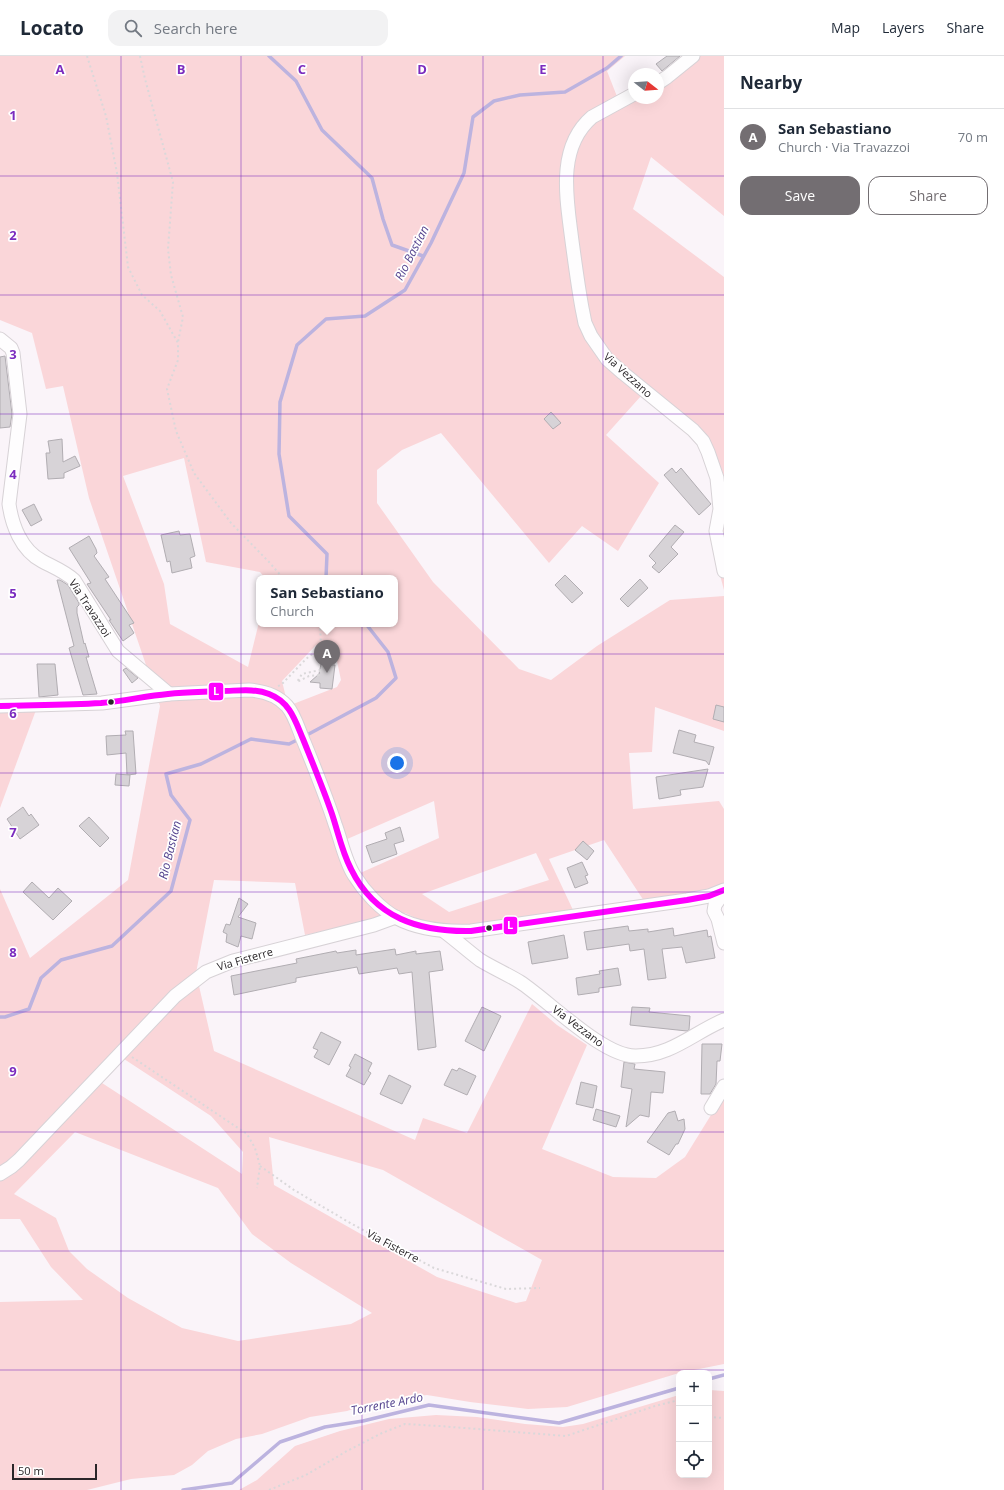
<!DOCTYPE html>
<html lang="en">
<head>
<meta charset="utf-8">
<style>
	body { margin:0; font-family:"Open Sans",sans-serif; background:#f2f2f3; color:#1f2937 }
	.controls { position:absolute; right:12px; bottom:12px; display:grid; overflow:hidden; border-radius:8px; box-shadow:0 4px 16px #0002 }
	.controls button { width:36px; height:36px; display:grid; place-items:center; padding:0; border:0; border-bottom:1px solid #e0e1e3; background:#fff; color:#1f2937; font:20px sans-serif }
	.compass { position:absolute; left:628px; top:12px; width:36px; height:36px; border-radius:50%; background:#fff; box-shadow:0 4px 16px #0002; rotate:107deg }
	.scale { position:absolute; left:12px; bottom:10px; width:85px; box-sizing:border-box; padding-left:4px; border:2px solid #2a2629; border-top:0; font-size:11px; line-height:14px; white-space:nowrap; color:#2a2629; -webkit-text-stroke:3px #fff; paint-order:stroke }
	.you { position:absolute; left:397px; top:707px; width:14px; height:14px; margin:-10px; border:3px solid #fff; border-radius:50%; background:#1a73e8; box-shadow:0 0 0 6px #1a73e833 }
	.badge { display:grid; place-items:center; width:26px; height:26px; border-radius:50%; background:#736e72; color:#fff; font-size:13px; font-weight:700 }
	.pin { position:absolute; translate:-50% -33px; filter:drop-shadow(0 1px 2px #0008) }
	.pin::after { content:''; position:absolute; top:21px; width:14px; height:12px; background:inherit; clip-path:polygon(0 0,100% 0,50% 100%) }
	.popup { position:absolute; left:256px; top:519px; width:142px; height:52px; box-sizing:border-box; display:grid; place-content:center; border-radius:8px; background:#fff; filter:drop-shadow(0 1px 3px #0005); font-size:13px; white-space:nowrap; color:#747a83 }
	.popup b { font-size:15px; color:#1f2937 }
	.popup::after { content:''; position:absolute; left:50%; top:100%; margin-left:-8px; border:8px solid transparent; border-top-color:#fff }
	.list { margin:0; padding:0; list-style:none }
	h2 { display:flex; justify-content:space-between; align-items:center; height:52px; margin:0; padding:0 16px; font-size:17px }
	h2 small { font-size:13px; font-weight:400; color:#747a83 }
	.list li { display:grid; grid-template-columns:26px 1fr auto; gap:12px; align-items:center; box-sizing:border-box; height:56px; padding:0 16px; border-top:1px solid #e0e1e3 }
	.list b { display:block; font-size:15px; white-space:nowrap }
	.list p { margin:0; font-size:13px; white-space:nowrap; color:#747a83 }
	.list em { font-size:13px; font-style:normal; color:#747a83 }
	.actions { display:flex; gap:8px; padding:12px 16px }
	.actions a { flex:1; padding:9px 0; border:1px solid #736e72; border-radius:12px; text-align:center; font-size:14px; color:#736e72 }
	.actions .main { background:#736e72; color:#fff }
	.icon { flex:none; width:22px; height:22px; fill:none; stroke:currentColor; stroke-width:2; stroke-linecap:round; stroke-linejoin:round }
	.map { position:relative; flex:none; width:724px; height:1434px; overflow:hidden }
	header { display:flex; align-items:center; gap:24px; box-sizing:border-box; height:56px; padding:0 20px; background:#fff; border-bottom:1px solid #e0e1e3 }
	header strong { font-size:19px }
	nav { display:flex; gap:22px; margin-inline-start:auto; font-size:14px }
	.search { width:280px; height:36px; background:#f2f2f3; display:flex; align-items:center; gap:10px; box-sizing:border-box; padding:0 14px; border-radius:12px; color:#747a83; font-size:15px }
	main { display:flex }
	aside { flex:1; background:#fff }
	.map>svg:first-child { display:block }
	.green { fill:#fad6d9; fill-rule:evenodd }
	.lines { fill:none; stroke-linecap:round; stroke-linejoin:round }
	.stream { stroke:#bcb3df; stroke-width:3.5 }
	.building { fill:#d7d3d7; stroke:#b1adb2 }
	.minor-casing { stroke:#d7d2d6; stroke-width:15 }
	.path { stroke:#dad8da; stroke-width:2; stroke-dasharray:2 3; stroke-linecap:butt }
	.minor { stroke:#fefdfe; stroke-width:13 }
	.bus-1-casing { stroke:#fff; stroke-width:9 }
	.bus-1 { stroke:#f0f; stroke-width:6 }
	.grid { fill:none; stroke:#7b2cbf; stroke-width:1; stroke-opacity:0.55 }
	.bus-dot { fill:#2a2629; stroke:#fff; stroke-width:1.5 }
	.labels { text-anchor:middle; stroke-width:3.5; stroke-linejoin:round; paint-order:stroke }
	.street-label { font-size:11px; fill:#2a2629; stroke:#fff }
	.water-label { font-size:12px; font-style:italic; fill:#54438e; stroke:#fff }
	.grid-label { font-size:13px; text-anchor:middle; font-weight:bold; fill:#7b2cbf; stroke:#fff; stroke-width:3.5; stroke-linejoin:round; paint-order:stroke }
	.line-badge { stroke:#fff; stroke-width:1.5 }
	.badge-label { font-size:11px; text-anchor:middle; font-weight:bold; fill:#fff }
</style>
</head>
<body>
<header>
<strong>Locato</strong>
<div class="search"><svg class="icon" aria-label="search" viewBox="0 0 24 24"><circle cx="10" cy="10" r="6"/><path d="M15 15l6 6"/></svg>Search here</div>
<nav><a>Map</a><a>Layers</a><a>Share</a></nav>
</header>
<main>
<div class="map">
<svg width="724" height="1434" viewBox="0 0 724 1434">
	<rect width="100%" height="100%" fill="#faf4f9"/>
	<!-- green -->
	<g class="green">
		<path d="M0,0H625L607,15L618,43L658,42V23L689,0H724V160L651,101L633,153L724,221V534L710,482L716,442L703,396L687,374L641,340L606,379L659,427L618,495L582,470L549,507L441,377L402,394L377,414V447L433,526L519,613L551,624L597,590L670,544L724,540V675L655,651L652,696L629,697L633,753L719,745L724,753V827L715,832L644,845L604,784L549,803L573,854L450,873L431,869L405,857L305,879L295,827L214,824L196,917L214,995L415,1084L423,1062L467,1077L532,948L557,969L587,989L542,1093L613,1121L656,1122L685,1101L724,1038V1308L679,1317L567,1351L528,1353L470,1346L427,1339L377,1345L347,1355L310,1361L262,1378L236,1383L208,1395L192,1409L174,1419L131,1423L87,1434H0V1246L83,1244L51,1211L20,1163H0V833L30,902L128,824L160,650L89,442L63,330L46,333L32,277L0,264ZM184,402L206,506L260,516L265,522H395V568H259V566L248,611L170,568L164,528L123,420ZM316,589L335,596L341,624L337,631L288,650L282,625ZM434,745L439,782L358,818L345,784ZM536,797L549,824L449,856L422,838ZM124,1003L211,1060L243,1096L242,1118L102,1027ZM75,1076L218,1132L252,1178L291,1207L372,1257L351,1268L238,1285L182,1272L128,1242L87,1213L69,1195L56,1162L14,1138ZM269,1081L383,1114L542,1204L526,1245L516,1247L437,1221L274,1129Z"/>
		<path d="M36,654L0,752V656Z"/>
		<path d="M709,1334L724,1335V1434H239L257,1424L295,1390L340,1375L389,1363L436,1359L477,1361L525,1368L563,1371L583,1368L679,1339V1419H709Z"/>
	</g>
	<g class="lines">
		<!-- stream -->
		<g class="stream">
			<path d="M269,0L296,25L322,74L372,122L383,163L392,189L423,200"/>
			<path d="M326,522L327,498L289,460L279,398L280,346L297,289L326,263L365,260L405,234L431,187L464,117L473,61L494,45L520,39L565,36L607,12L621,0"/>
			<path d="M305,680L376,642L396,622L388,596L366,568"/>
			<path d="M0,961H5L29,953L41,922L61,904L112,890L171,835L190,764L171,739L166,718L201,708L251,683L289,688L299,683"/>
			<path d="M709,1323L724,1319"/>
			<path d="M183,1434L232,1427L280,1386L325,1371L363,1365L429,1349L559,1367L679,1332"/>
		</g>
	</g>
	<!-- building -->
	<g class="building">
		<path d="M667,0H680L662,15L656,8Z"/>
		<path d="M5,300L12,358L10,371L0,372V301Z"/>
		<path d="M551,356L561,367L553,373L544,363Z"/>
		<path d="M62,383L63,406L75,400L80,410L64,417V422L48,423L46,397H50L48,385Z"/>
		<path d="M672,412L676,417L681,412L711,448L699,459L664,419Z"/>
		<path d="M34,448L42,464L31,470L22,454Z"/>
		<path d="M675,469L684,476L671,491L678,498L659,517L652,511L656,507L649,500Z"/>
		<path d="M179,475L180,479L190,478L195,500L190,502L192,512L172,517L170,505L167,506L161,479Z"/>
		<path d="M89,480L96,493L97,497L94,500L109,521L105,523L134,567L129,569L134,577L123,585L109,564H111L87,528L91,527L69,492Z"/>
		<path d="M565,519L583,537L572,547L555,529Z"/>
		<path d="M640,523L648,532L628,551L620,543Z"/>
		<path d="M57,524H60L68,529L79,547V549L77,551V557L84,588L85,587L89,601H86L97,638L83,639L69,592L74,590Z"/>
		<path d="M323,602L332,603L331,609H335L332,633L320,632V627L310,626L319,618L321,608H323Z"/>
		<path d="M37,608H55L58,639L39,641Z"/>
		<path d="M126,612L138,622L132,627L123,614Z"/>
		<path d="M716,649L724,651V666L713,663Z"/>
		<path d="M679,674L696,679L694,686L714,691L709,709L706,705L673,697Z"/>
		<path d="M125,675H133L136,718L127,719L126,697L107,699L106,680L126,679Z"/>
		<path d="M708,713L703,731L680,734L681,739L659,743L656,721Z"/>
		<path d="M116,718L130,719L129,730L115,729Z"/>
		<path d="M23,751L29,760L31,758L39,769L20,783L7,763Z"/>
		<path d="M89,761L109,782L100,791L79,770Z"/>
		<path d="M400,771L404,785L394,788L397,798L372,807L366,790L387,783L385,777Z"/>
		<path d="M583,785L594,795L587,804L575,794Z"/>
		<path d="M582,806L588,819L585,820L588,827L575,832L567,812Z"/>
		<path d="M32,826L49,842L58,832L72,845L53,864L23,836Z"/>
		<path d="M239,842L248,848L238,861L256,867L252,883L241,880L238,891L226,886L227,878L223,876L226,868L230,869Z"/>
		<path d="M628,870L629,875L648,873V876L673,872L674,880L707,874L708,881L711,880L715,902L686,907L682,891L662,893L666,922L648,924L644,893L630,895L629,888L587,894L584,876Z"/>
		<path d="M564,879L568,902L532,908L528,886Z"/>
		<path d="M395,893L396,899L416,895V898L440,895L443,914L429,916L436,991L418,994L412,916L399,918L397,912L359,918L357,911L296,922V926L234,939L231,920L297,907L296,903L336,895L337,897L356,894V899Z"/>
		<path d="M618,912L621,929L599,932V936L578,939L576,922L600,918L599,915Z"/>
		<path d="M482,951L501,960L484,995L465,985Z"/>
		<path d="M632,951L650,952L649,956L690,960L689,974L687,975L630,969Z"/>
		<path d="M321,976L341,986L329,1009L314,1001L318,994L313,992Z"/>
		<path d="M702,988H722L720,1005H717L716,1028L710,1038H701Z"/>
		<path d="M355,998L372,1007L368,1015L371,1017L364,1029L346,1020L351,1011L349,1010Z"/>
		<path d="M624,1006L635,1008L634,1013L665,1016L663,1037L651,1036L649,1061L640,1059L626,1071L632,1033L621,1031Z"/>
		<path d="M459,1012L476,1020L467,1039L444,1029L452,1013L457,1015Z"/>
		<path d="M389,1019L411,1030L402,1048L380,1038Z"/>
		<path d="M581,1026L597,1030L593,1052L576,1048Z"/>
		<path d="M596,1053L620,1060L616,1071L593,1064Z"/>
		<path d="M675,1055L678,1065L684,1063L685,1073L678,1088H676L669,1099L647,1086L668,1057Z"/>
	</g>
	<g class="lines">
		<defs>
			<g id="minor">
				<path d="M658,27L667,21L693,0"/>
				<path d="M634,38L592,61C556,92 567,144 572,185C575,207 578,230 582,252L585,267L591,280L607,303L623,317L693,374L703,385L708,396L717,422L720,453L716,475L724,515"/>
				<path d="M0,283L11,292L13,297L20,358L9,448C12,469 21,494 42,505C53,511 64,515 74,524L118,595L169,638"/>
				<path d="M0,650L102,647L169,638L249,634C263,635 277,639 287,650C295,659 299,675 304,686C315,713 326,740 335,768C341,784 345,805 354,819C364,835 380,853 397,862C420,874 446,876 471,875L687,844L709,840L724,834"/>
				<path d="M724,836L715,849L714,855L718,863L724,887"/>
				<path d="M445,876C457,885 468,895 480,904C493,912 507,918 520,926C548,944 603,1001 636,1000C671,1000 693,977 724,964"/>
				<path d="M711,1052L724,1030"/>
				<path d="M0,1118L11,1111L19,1104L175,940L206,916L233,905L374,869L396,861"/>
			</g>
		</defs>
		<!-- minor casing -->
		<use href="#minor" class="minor-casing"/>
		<!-- path -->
		<g class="path">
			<path d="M87,0L106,60L117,117L128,211L142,239L160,255L178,287V304L167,333L176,375L194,417L231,467L269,506L283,522"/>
			<path d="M140,0L145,23L173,126L168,193L171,219L183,261L178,286"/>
			<path d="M320,614L319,619L309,620L297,626L302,618Z"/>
			<path d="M278,630L281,629L306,603L321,591L320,568"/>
			<path d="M132,1001L247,1078L255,1092L260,1110L257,1132"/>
			<path d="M260,1110L294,1134L352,1168L434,1212L506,1233L540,1232"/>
			<path d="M709,1361L724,1362"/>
			<path d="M269,1434L306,1419L347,1395L382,1377L405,1368L439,1370L566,1380L655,1350L679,1344"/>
		</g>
		<!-- minor -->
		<use href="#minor" class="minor"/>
		<defs>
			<path id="bus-1" d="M0,650C34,649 68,649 101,647C124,645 146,640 168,638C186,636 203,636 221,635C237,635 254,632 269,638C290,646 295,664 303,683C313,708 323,732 332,758C338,776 342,796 351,813C375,862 419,876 471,875L687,844L709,840L724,834"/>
		</defs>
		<!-- bus-1 casing -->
		<use href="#bus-1" class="bus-1-casing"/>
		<!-- bus-1 -->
		<use href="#bus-1" class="bus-1"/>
	</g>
	<!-- grid -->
	<path class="grid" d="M121,0V1434M241,0V1434M362,0V1434M483,0V1434M603,0V1434M0,120H724M0,239H724M0,358H724M0,478H724M0,598H724M0,717H724M0,836H724M0,956H724M0,1076H724M0,1195H724M0,1314H724"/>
	<!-- markers -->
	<g class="bus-dot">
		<circle cx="111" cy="646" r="3.5"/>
		<circle cx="489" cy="872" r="3.5"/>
	</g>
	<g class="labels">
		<!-- street labels -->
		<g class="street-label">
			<text transform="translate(628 319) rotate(42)" y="4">Via Vezzano</text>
			<text transform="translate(90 552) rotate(57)" y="4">Via Travazzoi</text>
			<text transform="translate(245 903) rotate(-16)" y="4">Via Fisterre</text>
			<text transform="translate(578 970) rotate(37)" y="4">Via Vezzano</text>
			<text transform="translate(393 1190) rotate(28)" y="4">Via Fisterre</text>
		</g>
		<!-- water labels -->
		<g class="water-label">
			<text transform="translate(412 197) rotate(-63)" y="4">Rio Bastian</text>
			<text transform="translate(170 794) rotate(-76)" y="4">Rio Bastian</text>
			<text transform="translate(387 1348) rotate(-11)" y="4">Torrente Ardo</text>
		</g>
	</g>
	<g class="grid-label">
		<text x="60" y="18">A</text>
		<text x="181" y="18">B</text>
		<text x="302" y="18">C</text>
		<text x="422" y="18">D</text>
		<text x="543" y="18">E</text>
		<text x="13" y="64">1</text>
		<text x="13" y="184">2</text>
		<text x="13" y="303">3</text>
		<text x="13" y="423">4</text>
		<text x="13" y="542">5</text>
		<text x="13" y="662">6</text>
		<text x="13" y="781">7</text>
		<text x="13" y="901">8</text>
		<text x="13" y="1020">9</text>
	</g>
	<g class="line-badge">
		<rect x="208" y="626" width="16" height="19" rx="4" fill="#f0f"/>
		<rect x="503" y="860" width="15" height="19" rx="4" fill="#f0f"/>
	</g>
	<g class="badge-label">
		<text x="216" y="639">L</text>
		<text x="510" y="873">L</text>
	</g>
</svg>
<div class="controls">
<button>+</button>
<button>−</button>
<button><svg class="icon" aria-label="locate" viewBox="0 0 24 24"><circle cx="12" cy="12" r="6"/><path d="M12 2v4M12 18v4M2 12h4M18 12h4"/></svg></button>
</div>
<svg class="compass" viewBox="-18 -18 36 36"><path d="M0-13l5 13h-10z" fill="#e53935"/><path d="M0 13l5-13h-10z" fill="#747a83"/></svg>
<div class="scale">50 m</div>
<div class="you"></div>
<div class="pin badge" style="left:327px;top:617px">A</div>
<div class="popup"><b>San Sebastiano</b>Church</div>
</div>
<aside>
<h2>Nearby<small></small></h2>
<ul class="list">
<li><span class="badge">A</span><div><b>San Sebastiano</b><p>Church · Via Travazzoi</p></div><em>70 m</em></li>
</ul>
<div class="actions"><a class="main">Save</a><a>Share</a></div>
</aside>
</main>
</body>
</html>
